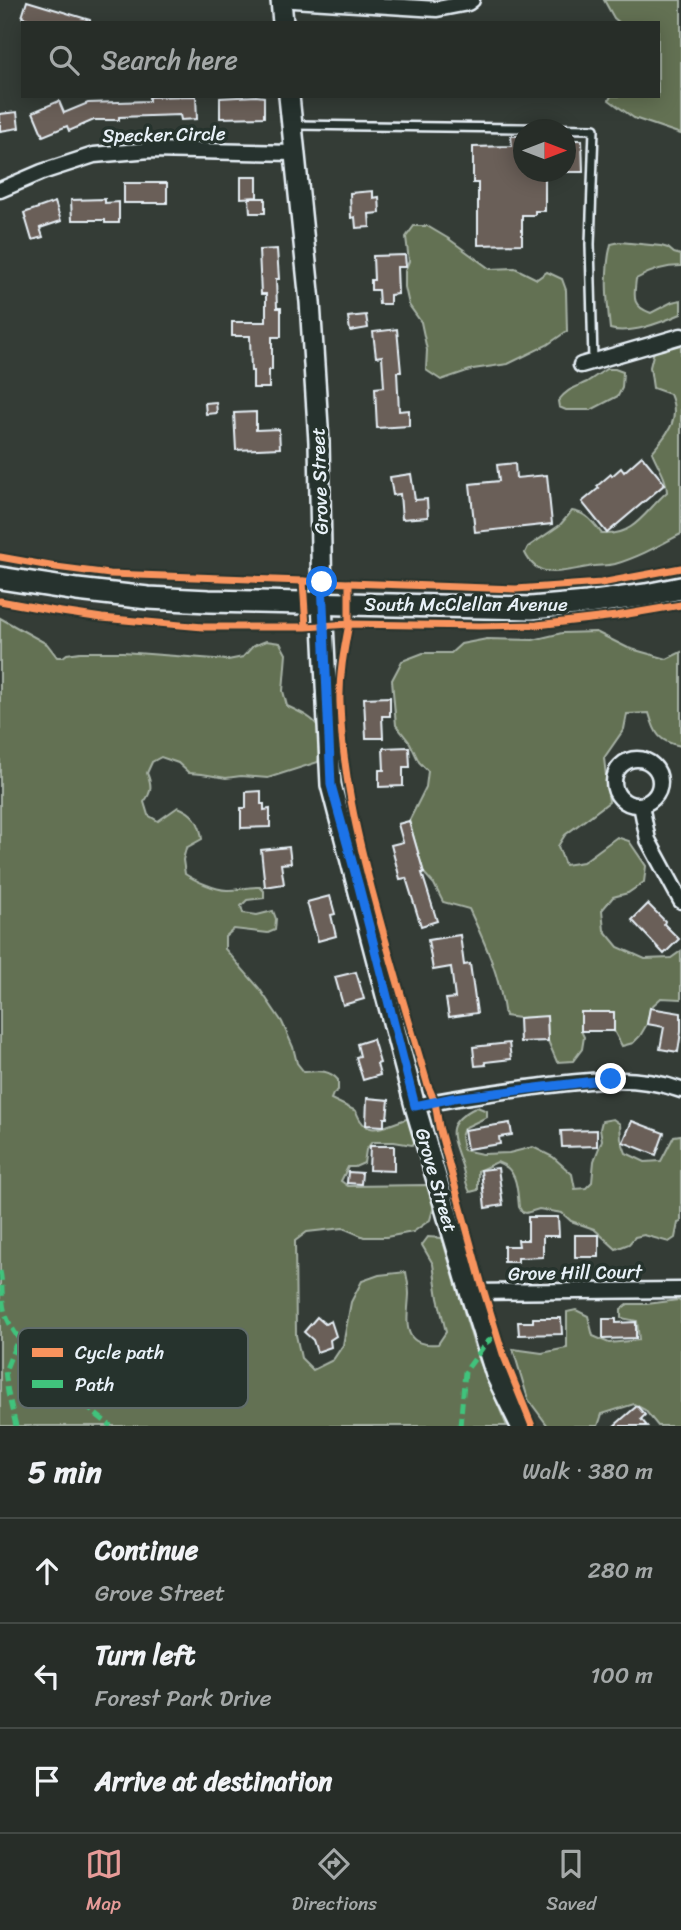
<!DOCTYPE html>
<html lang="en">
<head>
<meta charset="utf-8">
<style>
	body { margin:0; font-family:Sriracha,sans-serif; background:#333934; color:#f1f3f6 }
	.compass { position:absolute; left:513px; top:119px; width:63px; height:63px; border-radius:50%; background:#272d28; box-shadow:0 4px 18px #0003; rotate:90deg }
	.stop { position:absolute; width:21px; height:21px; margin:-16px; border:5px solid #1a73e8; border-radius:50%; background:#fff }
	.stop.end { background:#1a73e8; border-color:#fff; box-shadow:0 2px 7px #0008 }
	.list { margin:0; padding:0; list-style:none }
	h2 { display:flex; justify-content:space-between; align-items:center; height:91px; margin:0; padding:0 28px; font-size:30px }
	h2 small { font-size:23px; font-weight:400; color:#a4a8a8 }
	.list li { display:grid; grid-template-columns:46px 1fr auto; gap:21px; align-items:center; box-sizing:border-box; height:105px; padding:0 28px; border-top:2px solid #434945 }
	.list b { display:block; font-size:26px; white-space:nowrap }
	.list p { margin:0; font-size:23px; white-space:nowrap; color:#a4a8a8 }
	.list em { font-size:23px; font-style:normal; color:#a4a8a8 }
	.icon { flex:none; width:38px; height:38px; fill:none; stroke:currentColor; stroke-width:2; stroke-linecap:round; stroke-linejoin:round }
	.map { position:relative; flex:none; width:681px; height:1426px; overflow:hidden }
	.search { position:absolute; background:#272d28; box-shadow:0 4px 18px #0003; left:21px; right:21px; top:21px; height:77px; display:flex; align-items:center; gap:18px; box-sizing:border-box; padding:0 24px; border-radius:0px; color:#a4a8a8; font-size:26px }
	.sheet { height:406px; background:#272d28 }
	nav { display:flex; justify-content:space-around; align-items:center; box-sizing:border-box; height:98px; border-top:2px solid #434945; background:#272d28; font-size:19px; color:#a4a8a8 }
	nav a { display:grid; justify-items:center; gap:4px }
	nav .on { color:#e69b98 }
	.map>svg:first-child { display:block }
	.green { fill:#647152; stroke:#a6b1a5; stroke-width:2 }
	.building { fill:#6b5f58; stroke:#e8f1f8; stroke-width:2 }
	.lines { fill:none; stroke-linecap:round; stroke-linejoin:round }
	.service-casing { stroke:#e8f1f8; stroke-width:12 }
	.minor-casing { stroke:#e8f1f8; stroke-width:19 }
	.secondary-casing { stroke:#e8f1f8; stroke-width:24 }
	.primary-casing { stroke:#e8f1f8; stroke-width:26 }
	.service { stroke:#26332d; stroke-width:7 }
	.minor { stroke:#26332d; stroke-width:14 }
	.secondary { stroke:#26332d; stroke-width:19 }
	.primary { stroke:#26332d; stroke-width:21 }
	.quiet { stroke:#40c37c; stroke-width:5; stroke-dasharray:10 5; stroke-linecap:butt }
	.cycleway-casing { stroke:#26332d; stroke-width:11 }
	.cycleway { stroke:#f8935d; stroke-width:7 }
	.route { stroke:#1a73e8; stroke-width:9 }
	.labels { text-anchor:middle; stroke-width:7; stroke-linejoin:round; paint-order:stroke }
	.street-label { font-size:19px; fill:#e8f1f8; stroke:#26332d }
	.key { fill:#26332d; stroke:#606c6a; stroke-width:2 }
	.key-label { font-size:19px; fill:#e8f1f8 }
</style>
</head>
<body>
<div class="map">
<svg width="681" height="1426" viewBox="0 0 681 1426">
	<rect width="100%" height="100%" fill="#343c36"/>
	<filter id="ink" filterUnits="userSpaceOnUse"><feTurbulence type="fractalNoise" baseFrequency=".0143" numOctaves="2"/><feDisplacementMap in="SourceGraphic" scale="14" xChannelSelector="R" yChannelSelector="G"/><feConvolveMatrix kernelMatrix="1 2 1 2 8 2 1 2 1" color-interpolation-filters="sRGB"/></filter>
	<g filter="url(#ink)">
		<!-- green -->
		<g class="green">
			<path d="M604,0H681V134L634,118L609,100L611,96H658V23H620L614,18Z"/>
			<path d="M414,226H427L449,239L490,269L515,268L537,279L547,272L562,279L566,290L567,331L547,345L508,364L473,369L441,380L426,370L427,350L421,322L409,305L405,287V271L409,261L406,237Z"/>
			<path d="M620,242L661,246L668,248L674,253L681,255V266C664,266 651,270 636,279C634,297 631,306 651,313L672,302L681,300V314C662,322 630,335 610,329C607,300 604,273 611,244Z"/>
			<path d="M681,344V534C660,545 639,557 615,564C607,566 597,565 588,567C564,571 538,581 525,553L528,547L560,525L572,511C587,513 593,522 602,534C635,536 645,511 667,492C667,478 657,465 652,452C668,433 681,420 670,394L653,388L650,367L654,351Z"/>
			<path d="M606,369H615L623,372L622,388L618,396L591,410H566L559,407L558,401C567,389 574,388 587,382C593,378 600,373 606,369Z"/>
			<path d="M0,618L47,644L57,657H63L67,654L80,652H123L228,660L243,657L253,646L266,641L280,643L286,654L283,691L287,706C319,721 326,725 318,762L268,778L241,776L226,778L202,774L189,773L178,763L161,757L152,762L147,773C152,785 152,792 144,802L148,815L158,821L178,807C194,813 200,823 202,839L186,848L183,860L185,874C194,880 215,890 227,890C237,891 246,886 260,887L264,891V898L247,900L241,906L243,913L257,915L273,911L276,919L275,930L268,933L234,929L225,937V949L259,988L282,1022L293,1047L297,1063L304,1072C318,1071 329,1069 338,1080V1090L333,1094L331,1099L356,1111C367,1143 388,1122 411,1118L418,1140L412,1145L394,1142H372L366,1150L364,1163L355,1167H348L341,1181L348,1186L427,1185L435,1202L430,1220L413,1232L386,1237H364L343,1228L307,1232L295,1241L296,1335L301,1358L313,1370L333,1360L343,1345L351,1302L362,1281L379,1275L406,1272C407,1279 409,1287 409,1294C408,1319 399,1348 438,1344L446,1332L438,1298L433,1264L422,1245L428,1237L442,1238L477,1355L507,1426H0Z"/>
			<path d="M596,632L628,648L667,659L681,652V746C659,742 655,734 649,713L627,714L624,729L604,758L609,802L565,835L558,846L565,865L583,862L617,837L629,841L646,866L644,882L628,893L613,897L602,910L604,930L618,947L645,959L671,958L681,951V999L661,998L650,1008L647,1024L640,1036L633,1043L622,1046L614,1031V1012H581V1031L584,1037L582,1049L573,1061L557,1062L548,1041L547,1017L519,1018L505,1016C499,974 487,947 469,909L443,902L434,884L424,873L409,821L426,787L428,771L419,762L410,743L396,725L392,680L402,661L423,653H451L461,644L487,639L533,640L562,633Z"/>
			<path d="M477,1107L487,1111V1117L464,1128L461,1137L463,1150L482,1154L509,1153L533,1147L553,1157L572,1174L575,1189L586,1188L592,1182L594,1161L602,1140L600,1129L602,1121L613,1119L620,1124L621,1139L626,1153L645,1162L661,1161L674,1136L681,1135V1222L678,1223L675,1238L669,1242L644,1235L635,1237L629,1244L616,1249L594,1229L571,1221L562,1213L539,1209L526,1213L522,1212L519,1207C517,1188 518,1169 497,1162L478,1171V1190L470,1192C465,1183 465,1175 462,1166C452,1135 442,1124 477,1107Z"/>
			<path d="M678,1300L681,1302V1426H658L645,1410L634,1404L602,1414L598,1426H548L528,1399L513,1349L542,1353L567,1348V1312L576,1310L588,1316L593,1336L609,1343L639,1340L637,1321L621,1318V1309L628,1304H647Z"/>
		</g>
		<!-- building -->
		<g class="building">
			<path d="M27,1L90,20V23H41L22,17Z"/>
			<path d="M196,96L197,119L181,120L180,115L119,117V120H94L69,131L67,126L43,136L33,112L59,101L64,113L88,103L149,101V97Z"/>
			<path d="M256,96L264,97V117L220,118V98Z"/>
			<path d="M17,112L19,128L0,131V114Z"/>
			<path d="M511,136H523V172H545V211H535V215H522V244L478,245V183H473V147L512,146Z"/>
			<path d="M565,140H582L583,172H565Z"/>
			<path d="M241,177H257V197L241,198Z"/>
			<rect x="124" y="183" width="43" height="20"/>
			<path d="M373,191V198L379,197L380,213L369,214L370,227L356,228L355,217L351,218L350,193Z"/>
			<path d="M249,198H265V213H250Z"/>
			<path d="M105,199V203L119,202V223H105V220H72L71,200Z"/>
			<path d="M55,202L61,221L40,228L43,237L32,240L24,213Z"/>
			<path d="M277,249L279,279H276L277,308H281V337H272V370H269V388H253V371H251L250,336H232V322H266V294H261L259,250Z"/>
			<path d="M405,255L406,267H397L398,294L390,295V304H379L378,290H371V280H374L373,256Z"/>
			<path d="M366,315L368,328L350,331L348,317Z"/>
			<path d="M397,329L401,372H397L399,411L409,410V426L377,428L375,388L384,387L382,356L376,357L373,332Z"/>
			<path d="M216,402L217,413L206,414L205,403Z"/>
			<path d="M256,412V430L279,429L280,448L236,450L234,413Z"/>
			<path d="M642,456L665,484L607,533L582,502L599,488L597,486L611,474L612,476L621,468L624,472Z"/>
			<path d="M515,463L516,478L547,475L552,524L475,532L470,484L499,481L497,465Z"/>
			<path d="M411,474L415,500L427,499L428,517L402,519L400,494L393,495L390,477Z"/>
			<path d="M390,697V716H382L383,738H366L364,698Z"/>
			<path d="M409,747L410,767H403V786L379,787V770H384L383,748Z"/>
			<path d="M261,791V804H264V810L270,809V827L241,828V808H246V792Z"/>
			<path d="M409,821L424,873H422L437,921L421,926L406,878L400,879L391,845L403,842L398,824Z"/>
			<path d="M289,847L291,863L281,864L284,884L265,887L261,850Z"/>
			<path d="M330,896L335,914L331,915L336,936L318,941L307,902Z"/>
			<path d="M648,904L665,921L664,924L679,939L664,954L632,920Z"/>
			<path d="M460,935L464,965L470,964L477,1013L449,1017L446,999L455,998L451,967L433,970L428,940Z"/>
			<path d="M356,972L364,999L343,1005L335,977Z"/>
			<path d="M650,1008L681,1013V1032L678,1052L660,1049L664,1027L647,1024Z"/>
			<rect x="581" y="1012" width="33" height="19"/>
			<path d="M547,1016L548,1041L520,1042L519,1018Z"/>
			<path d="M373,1039L380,1063L377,1064L380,1075L363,1080L356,1057L360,1056L357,1044Z"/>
			<path d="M509,1043L511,1059L485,1062L486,1065L475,1066L473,1047Z"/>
			<path d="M367,1098L389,1100L387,1118H384V1126L366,1125Z"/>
			<path d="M632,1121L664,1133L656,1155L623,1142Z"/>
			<path d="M510,1123L512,1135L499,1137L500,1144L467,1149L464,1130Z"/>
			<path d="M597,1130V1146L562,1147L561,1131Z"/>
			<path d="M370,1146H394V1171L369,1170Z"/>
			<path d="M498,1168L503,1205L485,1208L481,1170Z"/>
			<path d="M348,1172L362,1173L361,1184L347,1183Z"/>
			<path d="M528,1217H558L559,1236H543V1257L518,1258V1262H504V1246H519L518,1240H528Z"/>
			<rect x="575" y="1235" width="24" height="22"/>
			<path d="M317,1317L325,1324L331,1321L336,1336L330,1340L331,1347L317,1352L313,1340L304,1332Z"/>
			<path d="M533,1318H561L562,1334L519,1335L518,1322H533Z"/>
			<path d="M603,1319H616V1323L636,1322V1338L603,1339Z"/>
			<path d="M637,1406L645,1415L641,1419L647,1426H614Z"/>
		</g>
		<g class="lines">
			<defs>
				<path id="service" d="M295,125L594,129L590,244L593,361"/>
				<g id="minor">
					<path d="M293,0L437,9L468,3L472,0"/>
					<path d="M0,190L42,172L94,155L150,150L294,153"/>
					<path d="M581,365L681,336"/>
					<circle cx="637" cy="782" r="23"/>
					<path d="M641,805L648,840L681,901"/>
					<path d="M415,1106C452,1098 489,1093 527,1088C577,1082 632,1072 681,1090"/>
					<path d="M470,1292L681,1290"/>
				</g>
				<g id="secondary">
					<path d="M281,0L283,23"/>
					<path d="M289,96L310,302L319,442L322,603L331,785L415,1106L470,1292L496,1375L521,1426"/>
				</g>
				<path id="primary" d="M0,578L77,590L148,598L209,601L531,608L587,603L646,595L681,588"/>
			</defs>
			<!-- service casing -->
			<use href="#service" class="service-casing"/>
			<!-- minor casing -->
			<use href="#minor" class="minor-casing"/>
			<!-- secondary casing -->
			<use href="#secondary" class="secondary-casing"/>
			<!-- primary casing -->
			<use href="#primary" class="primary-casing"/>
			<!-- service -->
			<use href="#service" class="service"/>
			<!-- minor -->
			<use href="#minor" class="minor"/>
			<!-- secondary -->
			<use href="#secondary" class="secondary"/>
			<!-- primary -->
			<use href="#primary" class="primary"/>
			<!-- quiet -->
			<g class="quiet">
				<path d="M0,1271C3,1284 1,1300 5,1313C18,1351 79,1402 111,1426"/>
				<path d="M16,1426L8,1393L5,1371L18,1339"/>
				<path d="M460,1426L465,1372L486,1343L497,1335"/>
			</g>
			<defs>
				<g id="cycleway">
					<path d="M0,557L56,567L110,574L303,581"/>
					<path d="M349,583L516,589L601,583L681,568"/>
					<path d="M0,601L55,611L102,618L203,627H306L349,624V583L303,581L306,627"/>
					<path d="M532,1426L503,1354L481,1282L439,1127L435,1102L428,1086C410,1024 391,963 375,902C357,836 342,771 340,703C339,676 344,650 349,624L479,626L537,625L616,616L681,605"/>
				</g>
			</defs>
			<!-- cycleway casing -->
			<use href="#cycleway" class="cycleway-casing"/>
			<!-- cycleway -->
			<use href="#cycleway" class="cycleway"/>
		</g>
	</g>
	<g class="lines" filter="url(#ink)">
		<!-- route -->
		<path class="route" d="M322,582L331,785L359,887L415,1106L453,1098L611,1079"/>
	</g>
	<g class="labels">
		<!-- street labels -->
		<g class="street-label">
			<text transform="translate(164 134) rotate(-1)" y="7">Specker Circle</text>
			<text transform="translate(319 481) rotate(-92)" y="7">Grove Street</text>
			<text x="466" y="611">South McClellan Avenue</text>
			<text transform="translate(437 1180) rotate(74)" y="7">Grove Street</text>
			<text transform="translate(575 1272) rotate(-1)" y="7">Grove Hill Court</text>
		</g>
	</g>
	<!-- legend -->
	<rect x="18" y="1328" width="230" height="80" rx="10" class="key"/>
	<rect x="32" y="1348" width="31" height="9" fill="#f8935d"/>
	<rect x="32" y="1380" width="31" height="8" fill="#40c37c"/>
	<g class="key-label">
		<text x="75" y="1359">Cycle path</text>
		<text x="75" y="1391">Path</text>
	</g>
</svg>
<svg class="compass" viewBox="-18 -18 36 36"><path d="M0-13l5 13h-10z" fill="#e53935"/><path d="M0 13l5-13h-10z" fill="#a4a8a8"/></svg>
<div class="stop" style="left:322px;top:582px"></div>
<div class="stop end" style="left:611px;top:1079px"></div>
<div class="search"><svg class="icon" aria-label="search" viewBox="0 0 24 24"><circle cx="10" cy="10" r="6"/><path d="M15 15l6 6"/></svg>Search here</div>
</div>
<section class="sheet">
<h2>5 min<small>Walk · 380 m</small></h2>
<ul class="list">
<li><svg class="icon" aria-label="ahead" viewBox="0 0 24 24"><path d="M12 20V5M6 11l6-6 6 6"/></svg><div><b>Continue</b><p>Grove Street</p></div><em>280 m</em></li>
<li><svg class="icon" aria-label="left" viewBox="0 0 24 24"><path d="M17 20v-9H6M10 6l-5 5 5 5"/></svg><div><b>Turn left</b><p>Forest Park Drive</p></div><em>100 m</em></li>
<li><svg class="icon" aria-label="arrive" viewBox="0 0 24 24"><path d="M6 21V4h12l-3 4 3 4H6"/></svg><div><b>Arrive at destination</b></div></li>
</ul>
</section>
<nav>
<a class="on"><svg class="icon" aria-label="map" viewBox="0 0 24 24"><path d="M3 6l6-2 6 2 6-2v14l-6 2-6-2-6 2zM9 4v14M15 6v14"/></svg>Map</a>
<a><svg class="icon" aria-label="directions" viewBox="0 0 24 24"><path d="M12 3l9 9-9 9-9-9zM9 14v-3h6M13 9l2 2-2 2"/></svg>Directions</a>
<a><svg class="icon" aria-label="saved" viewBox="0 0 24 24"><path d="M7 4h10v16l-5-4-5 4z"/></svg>Saved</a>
</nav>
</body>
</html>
